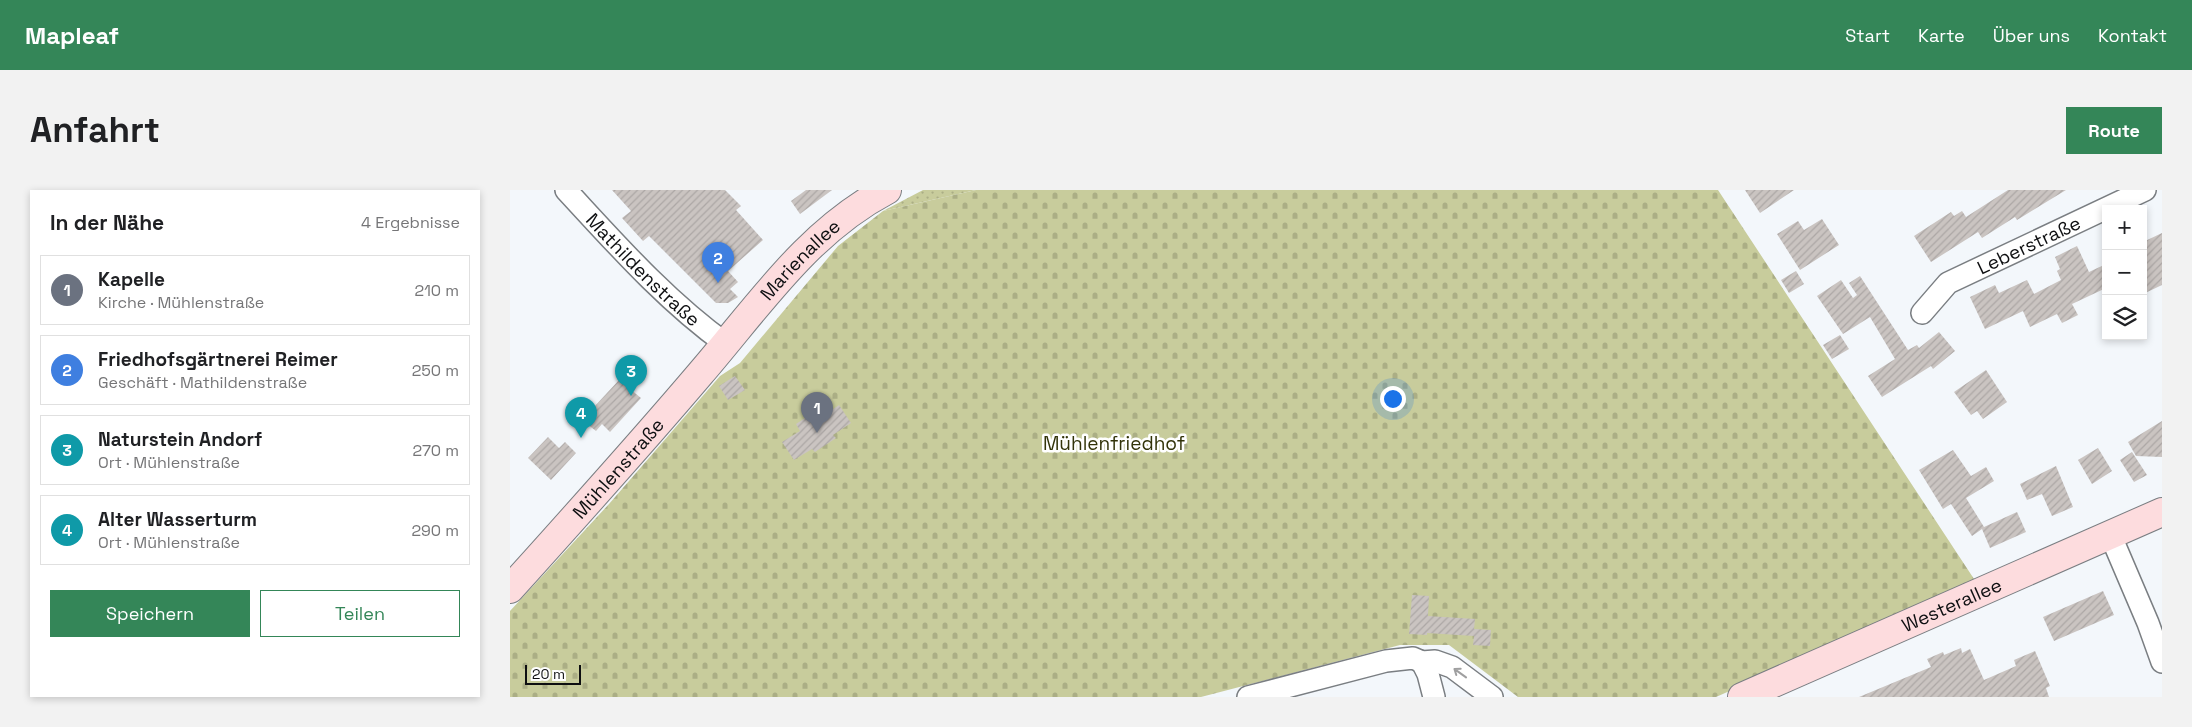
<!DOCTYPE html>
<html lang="de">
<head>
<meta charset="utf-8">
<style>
	body { margin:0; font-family:"Space Grotesk",sans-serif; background:#f2f2f2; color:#202124 }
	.controls { position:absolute; right:15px; top:15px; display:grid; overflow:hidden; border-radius:0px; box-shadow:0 2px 8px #0003 }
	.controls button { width:45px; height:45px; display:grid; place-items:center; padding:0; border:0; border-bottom:1px solid #e0e0e0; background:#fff; color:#202124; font:25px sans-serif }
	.scale { position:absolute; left:15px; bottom:12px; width:56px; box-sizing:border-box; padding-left:5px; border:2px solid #0e0f11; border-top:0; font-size:14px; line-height:18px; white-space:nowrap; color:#0e0f11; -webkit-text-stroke:4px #fff; paint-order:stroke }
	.you { position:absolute; left:882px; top:208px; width:18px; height:18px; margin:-12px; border:4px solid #fff; border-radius:50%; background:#1a73e8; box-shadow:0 0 0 8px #1a73e833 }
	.badge { display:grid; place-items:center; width:32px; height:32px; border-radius:50%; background:#348658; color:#fff; font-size:16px; font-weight:700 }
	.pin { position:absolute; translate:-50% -41px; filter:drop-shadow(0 1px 2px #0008) }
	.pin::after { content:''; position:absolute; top:26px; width:18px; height:15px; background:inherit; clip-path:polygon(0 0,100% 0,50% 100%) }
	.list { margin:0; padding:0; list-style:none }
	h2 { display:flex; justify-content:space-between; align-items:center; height:65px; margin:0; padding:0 20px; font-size:21px }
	h2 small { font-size:16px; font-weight:400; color:#757577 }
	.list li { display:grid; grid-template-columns:32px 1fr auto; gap:15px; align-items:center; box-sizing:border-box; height:70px; margin:0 10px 10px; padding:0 10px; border:1px solid #e0e0e0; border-radius:0px }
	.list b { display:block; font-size:19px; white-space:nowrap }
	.list p { margin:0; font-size:16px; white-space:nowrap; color:#757577 }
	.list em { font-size:16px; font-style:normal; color:#757577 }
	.actions { display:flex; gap:10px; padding:15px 20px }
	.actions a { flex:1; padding:11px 0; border:1px solid #348658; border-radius:0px; text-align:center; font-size:18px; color:#348658 }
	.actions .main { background:#348658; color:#fff }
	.icon { flex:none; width:28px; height:28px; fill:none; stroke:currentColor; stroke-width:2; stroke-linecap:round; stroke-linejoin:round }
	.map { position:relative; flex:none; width:1652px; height:507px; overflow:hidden; border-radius:0px }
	header { display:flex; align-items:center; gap:30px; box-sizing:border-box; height:70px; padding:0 25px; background:#348658; color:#fff }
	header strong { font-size:24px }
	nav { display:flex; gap:28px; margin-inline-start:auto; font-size:18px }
	.intro { display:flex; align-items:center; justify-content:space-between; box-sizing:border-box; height:120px; padding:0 30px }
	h1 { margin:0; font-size:35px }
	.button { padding:12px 22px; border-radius:0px; background:#348658; color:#fff; font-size:18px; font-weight:700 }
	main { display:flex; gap:30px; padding:0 30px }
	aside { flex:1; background:#fff; border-radius:0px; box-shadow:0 2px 8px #0003 }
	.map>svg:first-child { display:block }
	.green { fill:url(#green-dots) }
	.cemetery { fill:url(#cemetery-stones) }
	.building { fill:url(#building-hatch) }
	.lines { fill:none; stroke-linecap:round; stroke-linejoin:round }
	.street-casing { stroke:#7a7e82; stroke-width:24 }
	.secondary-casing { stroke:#7a7e82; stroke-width:30 }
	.street { stroke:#fff; stroke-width:21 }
	.secondary { stroke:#fddcde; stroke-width:28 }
	.oneway { stroke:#9f9fa0 }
	.labels { text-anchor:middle; stroke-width:5; stroke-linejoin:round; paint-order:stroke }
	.street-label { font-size:19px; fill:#0e0f11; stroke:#fff }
	.park-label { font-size:19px; fill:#323309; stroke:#fff }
</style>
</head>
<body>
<header>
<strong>Mapleaf</strong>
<nav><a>Start</a><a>Karte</a><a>Über uns</a><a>Kontakt</a></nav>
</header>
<div class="intro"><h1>Anfahrt</h1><a class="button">Route</a></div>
<main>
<aside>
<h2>In der Nähe<small>4 Ergebnisse</small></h2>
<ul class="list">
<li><span class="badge" style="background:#6b7280">1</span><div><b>Kapelle</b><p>Kirche · Mühlenstraße</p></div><em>210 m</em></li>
<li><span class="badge" style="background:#3f7fe0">2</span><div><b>Friedhofsgärtnerei Reimer</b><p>Geschäft · Mathildenstraße</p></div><em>250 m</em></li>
<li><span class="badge" style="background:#0f9aa8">3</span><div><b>Naturstein Andorf</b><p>Ort · Mühlenstraße</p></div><em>270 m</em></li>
<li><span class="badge" style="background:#0f9aa8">4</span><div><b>Alter Wasserturm</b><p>Ort · Mühlenstraße</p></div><em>290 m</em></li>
</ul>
<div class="actions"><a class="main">Speichern</a><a>Teilen</a></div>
</aside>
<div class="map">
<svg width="1652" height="507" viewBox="0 0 1652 507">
	<defs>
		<pattern id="green-dots" width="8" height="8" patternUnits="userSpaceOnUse" patternTransform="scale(1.25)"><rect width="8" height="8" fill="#c8cc9c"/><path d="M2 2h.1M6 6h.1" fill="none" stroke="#abae85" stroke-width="1.8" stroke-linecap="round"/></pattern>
		<pattern id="cemetery-stones" width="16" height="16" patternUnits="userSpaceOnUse" patternTransform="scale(1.25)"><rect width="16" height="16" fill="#c8cc9c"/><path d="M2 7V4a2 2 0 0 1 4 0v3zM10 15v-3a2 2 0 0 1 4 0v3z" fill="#abae85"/></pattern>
		<pattern id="building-hatch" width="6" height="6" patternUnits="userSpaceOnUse" patternTransform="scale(1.25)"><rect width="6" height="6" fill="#cac4c1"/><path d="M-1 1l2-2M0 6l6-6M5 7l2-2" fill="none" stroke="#aca7a5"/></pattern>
	</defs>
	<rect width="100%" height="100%" fill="#f3f7fb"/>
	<!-- green -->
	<path class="green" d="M413,0H466L373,21Z"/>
	<!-- cemetery -->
	<path class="cemetery" d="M466,0H1208L1466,392L1206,507H1008L939,455H890L691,507H0V421L99,314L210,186L230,173L328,56L373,21Z"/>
	<!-- building -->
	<g class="building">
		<path d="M102,0H215L231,16L226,20L253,50L218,81L228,92L220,99L228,107L218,113H206L139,46L133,51L112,28L121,21Z"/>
		<path d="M296,0H322L290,24L281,11Z"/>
		<path d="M1235,0H1284L1250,23Z"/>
		<path d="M1498,0H1556L1507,30L1505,27L1472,48L1468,42L1421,72L1404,46L1441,22L1444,26L1452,21L1456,27Z"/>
		<path d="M1312,29L1329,55L1290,80L1267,44L1288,31L1294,40Z"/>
		<path d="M1652,43V95L1633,104V52Z"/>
		<path d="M1567,56L1579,82L1596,74V98L1562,114L1568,125L1552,133L1547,124L1520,137L1513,121L1475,139L1460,107L1485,95L1489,103L1517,90L1524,104L1551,90L1547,81L1550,79L1545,67Z"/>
		<path d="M1286,81L1294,94L1279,103L1271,90Z"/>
		<path d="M1350,86L1398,160L1407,155L1409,158L1429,142L1445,161L1423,179L1421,176L1372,207L1358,186L1385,169L1360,127L1333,144L1307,106L1331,90L1343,108L1347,105L1339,93Z"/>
		<path d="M1330,145L1339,159L1322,169L1313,155Z"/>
		<path d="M1476,180L1497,212L1473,229L1467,221L1461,225L1444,202Z"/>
		<path d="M225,186L235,200L218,210L209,196Z"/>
		<path d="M109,190L131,208L100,242L92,234L86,241L72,230Z"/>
		<path d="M329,215L341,233L323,245L326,248L305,262L302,259L284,270L272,252L290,241L286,234L307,220L312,227Z"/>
		<path d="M1652,231V267L1626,266L1618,252Z"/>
		<path d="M38,247L49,258L55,252L66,263L41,290L18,268Z"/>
		<path d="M1588,258L1602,281L1582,294L1568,270Z"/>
		<path d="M1443,260L1461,286L1476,277L1484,291L1456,308L1474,337L1507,322L1516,342L1480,358L1472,339L1462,346L1441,314L1433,319L1409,280Z"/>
		<path d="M1622,262L1637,285L1624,292L1610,270Z"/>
		<path d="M1546,276L1563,317L1542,326L1532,304L1517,310L1510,294Z"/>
		<path d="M1593,401L1604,425L1544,451L1533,427Z"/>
		<path d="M902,405L919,406L918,426L965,429L964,439L981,440L980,456L963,455L964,446L917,443V445L899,444Z"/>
		<path d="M1451,458L1452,463L1460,459L1474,490L1506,476L1504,470L1525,461L1540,496L1536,498L1539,507H1349L1421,477L1417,469L1433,462L1434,465Z"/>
	</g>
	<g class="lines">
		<defs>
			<g id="street">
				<path id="s1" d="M56,0C106,54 156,111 216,154"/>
				<path id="s2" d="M1412,123L1438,93L1635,0"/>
				<path d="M1600,344L1638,433L1652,472"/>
				<path d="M912,472L918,484L924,507"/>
				<path d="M738,507L876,471L903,468L912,472L925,471L942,477L982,507"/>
			</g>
			<g id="secondary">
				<path id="s3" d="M0,399C64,328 128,257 190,184C248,117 297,42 377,0"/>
				<path id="s4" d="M1232,507L1652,322"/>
			</g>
		</defs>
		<!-- street casing -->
		<use href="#street" class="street-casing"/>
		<!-- secondary casing -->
		<use href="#secondary" class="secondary-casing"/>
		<!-- street -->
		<use href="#street" class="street"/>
		<!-- secondary -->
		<use href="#secondary" class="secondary"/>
	</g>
	<!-- one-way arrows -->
	<defs><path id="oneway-shaft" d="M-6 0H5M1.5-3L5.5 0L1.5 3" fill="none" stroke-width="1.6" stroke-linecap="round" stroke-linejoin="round" transform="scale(1.25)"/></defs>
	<use class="oneway" href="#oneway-shaft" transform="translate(950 483) rotate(-144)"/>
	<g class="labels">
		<!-- street labels -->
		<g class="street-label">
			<text dy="7" stroke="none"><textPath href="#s2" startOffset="129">Leberstraße</textPath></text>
			<text dy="7" stroke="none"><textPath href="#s3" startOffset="439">Marienallee</textPath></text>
			<text dy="7" stroke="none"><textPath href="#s1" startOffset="111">Mathildenstraße</textPath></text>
			<text dy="7" stroke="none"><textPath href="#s3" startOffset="162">Mühlenstraße</textPath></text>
			<text dy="7" stroke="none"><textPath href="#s4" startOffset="229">Westerallee</textPath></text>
		</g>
		<!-- park labels -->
		<g class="park-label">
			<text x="604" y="260">Mühlenfriedhof</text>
		</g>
	</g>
</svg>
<div class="controls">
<button>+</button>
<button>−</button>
<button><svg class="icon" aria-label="layers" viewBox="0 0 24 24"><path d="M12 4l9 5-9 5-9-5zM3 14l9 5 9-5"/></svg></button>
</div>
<div class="scale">20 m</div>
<div class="you"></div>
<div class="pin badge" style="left:307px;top:243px;background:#6b7280">1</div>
<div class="pin badge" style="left:208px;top:93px;background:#3f7fe0">2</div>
<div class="pin badge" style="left:121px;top:206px;background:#0f9aa8">3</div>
<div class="pin badge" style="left:71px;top:248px;background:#0f9aa8">4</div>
</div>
</main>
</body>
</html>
